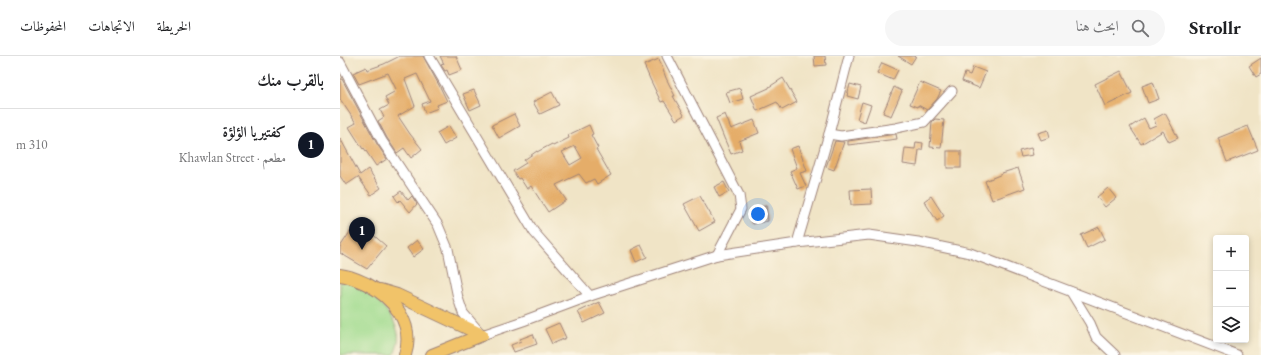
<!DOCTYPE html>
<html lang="ar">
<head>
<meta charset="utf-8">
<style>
	body { margin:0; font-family:"EB Garamond",Amiri,serif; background:#f6f6f6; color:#202124; direction:rtl }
	.controls { position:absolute; right:12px; bottom:12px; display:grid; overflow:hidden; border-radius:4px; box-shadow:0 2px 6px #0003 }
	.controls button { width:36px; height:36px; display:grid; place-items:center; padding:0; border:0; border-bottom:1px solid #e0e0e0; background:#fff; color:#202124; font:20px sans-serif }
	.you { position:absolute; left:418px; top:158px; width:14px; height:14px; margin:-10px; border:3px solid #fff; border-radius:50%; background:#1a73e8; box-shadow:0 0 0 6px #1a73e833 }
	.badge { display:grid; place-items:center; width:26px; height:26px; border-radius:50%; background:#111827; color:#fff; font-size:13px; font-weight:700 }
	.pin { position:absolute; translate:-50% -33px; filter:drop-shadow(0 1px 2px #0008) }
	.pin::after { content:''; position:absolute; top:21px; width:14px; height:12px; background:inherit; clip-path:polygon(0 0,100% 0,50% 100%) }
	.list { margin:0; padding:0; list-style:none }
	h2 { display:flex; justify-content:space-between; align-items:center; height:52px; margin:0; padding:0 16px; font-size:17px }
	h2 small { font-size:13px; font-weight:400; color:#757577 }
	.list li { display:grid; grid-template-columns:26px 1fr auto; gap:12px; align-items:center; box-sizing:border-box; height:72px; padding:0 16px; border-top:1px solid #e0e0e0 }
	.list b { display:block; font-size:15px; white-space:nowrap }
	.list p { margin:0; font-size:13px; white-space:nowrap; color:#757577 }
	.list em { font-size:13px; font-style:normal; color:#757577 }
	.icon { flex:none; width:22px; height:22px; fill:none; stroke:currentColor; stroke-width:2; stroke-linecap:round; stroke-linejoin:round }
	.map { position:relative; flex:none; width:921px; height:299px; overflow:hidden; direction:ltr }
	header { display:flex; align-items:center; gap:24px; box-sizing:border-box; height:56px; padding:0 20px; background:#fff; border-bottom:1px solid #e0e0e0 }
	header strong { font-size:19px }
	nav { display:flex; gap:22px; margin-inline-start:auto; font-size:14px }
	.search { width:280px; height:36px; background:#f6f6f6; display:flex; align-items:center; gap:10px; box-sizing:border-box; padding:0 14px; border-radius:22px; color:#757577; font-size:15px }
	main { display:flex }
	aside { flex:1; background:#fff }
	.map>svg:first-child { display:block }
	.green { fill:#a0db8e; stroke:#757d5c }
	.building { fill:#e5ad69; fill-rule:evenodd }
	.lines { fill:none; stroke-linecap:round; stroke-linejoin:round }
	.minor-casing { stroke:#9d8278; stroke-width:11 }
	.major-casing { stroke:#9d8278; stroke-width:14 }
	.minor { stroke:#fff; stroke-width:9 }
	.major { stroke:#f1c369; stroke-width:12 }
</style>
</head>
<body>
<header>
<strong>Strollr</strong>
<div class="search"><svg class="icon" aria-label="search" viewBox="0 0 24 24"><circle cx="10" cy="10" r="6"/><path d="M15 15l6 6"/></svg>ابحث هنا</div>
<nav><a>الخريطة</a><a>الاتجاهات</a><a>المحفوظات</a></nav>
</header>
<main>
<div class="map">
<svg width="921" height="299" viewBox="0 0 921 299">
	<rect width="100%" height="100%" fill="#fcf5e5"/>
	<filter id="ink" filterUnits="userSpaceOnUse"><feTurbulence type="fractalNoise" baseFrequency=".025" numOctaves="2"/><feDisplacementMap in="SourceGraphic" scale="8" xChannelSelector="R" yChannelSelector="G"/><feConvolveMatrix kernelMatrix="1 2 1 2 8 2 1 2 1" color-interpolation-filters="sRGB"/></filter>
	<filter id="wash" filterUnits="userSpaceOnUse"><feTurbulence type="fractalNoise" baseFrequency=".012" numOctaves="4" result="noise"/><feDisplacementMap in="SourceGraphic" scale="16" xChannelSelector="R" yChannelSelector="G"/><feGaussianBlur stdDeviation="0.9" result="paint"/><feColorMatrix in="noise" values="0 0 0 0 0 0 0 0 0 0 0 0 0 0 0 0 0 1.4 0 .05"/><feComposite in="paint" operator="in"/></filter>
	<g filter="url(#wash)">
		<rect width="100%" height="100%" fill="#f0e4c6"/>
		<!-- green -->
		<path class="green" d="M0,226C3,226 6,226 9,227C28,232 55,259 58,278C59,285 57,292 54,299H0Z"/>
		<g id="blocks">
			<!-- building -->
			<g class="building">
				<path d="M60,0H83L100,31L107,45L97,49L98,52L85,57L82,48L90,45L77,18L65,23L75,50L58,60L70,78L82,93L71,102L64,92L57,97L47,82L38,65L44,61L40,54L49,49L45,41L54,36L53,34L56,33L48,17L19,28L13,17L26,11L27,14L44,8Z"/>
				<path d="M100,0H116L122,14L109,19L107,14L105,15L101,9L104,8Z"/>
				<path d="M474,0H485L486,9L475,10Z"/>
				<path d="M558,0H576L571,8Z"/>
				<path d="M921,2V18L916,21L909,10Z"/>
				<path d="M319,3L326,22L335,40H333L344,59L336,64L324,45L321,46L310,23L304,9Z"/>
				<path d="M542,7L558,14L553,24L537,17Z"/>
				<path d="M633,11L646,16L639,32L622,25L625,17L630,19Z"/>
				<path d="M781,15L792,37L765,50L755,28Z"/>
				<path d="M443,22L457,46L442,54L437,46L417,55L411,40L429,32V31Z"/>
				<path d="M0,23H2L37,88L47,103L36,110L24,92L23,93L9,71L16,67L0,43Z"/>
				<path d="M580,26L601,35L597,43L587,54L578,49V51L570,48Z"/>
				<path d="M813,26L819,43L808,47L802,30Z"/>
				<path d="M510,28L521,31L518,43L507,40Z"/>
				<path d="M554,31L562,35L551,60L543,57Z"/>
				<path d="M400,32L403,43L390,47L386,36Z"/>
				<path d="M134,34L141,49L130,54L123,38Z"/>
				<path d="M212,36L219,49L200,58L193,46Z"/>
				<path d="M522,46L531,49L525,66L517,63Z"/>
				<path d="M825,57L838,82L829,86L823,75L801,88L790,71L804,62L809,72L816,69L814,63Z"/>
				<path d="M174,58L180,70L159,82L152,69Z"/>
				<path d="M385,58L391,73L414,64L419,77L399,85L402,94L391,98L384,82L376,62Z"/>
				<path d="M595,63L604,64L601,92L590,91L592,66Z"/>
				<path d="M249,69L253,78L251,79L258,92L256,93L271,119L257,128L254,123L246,127L239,118L216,129L226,144L208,156L191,130L187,133L180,122L178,123L173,115L186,107L184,104L197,95V96L212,88L213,90L229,82L228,79ZM235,90L242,102L230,109L222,96Z"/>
				<path d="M109,70L116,82L104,89L97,77Z"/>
				<path d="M908,70L918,94L887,106L878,82Z"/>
				<path d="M708,74L710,81L701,84L698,77Z"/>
				<path d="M556,78L557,83L508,89V85Z"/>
				<path d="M0,82L20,119L28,113L41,132L31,139L18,121L6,129L0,120Z"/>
				<path d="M495,85L504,86L494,114L486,111Z"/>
				<path d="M576,86L583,87L582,94H579L577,110L563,108L565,92L575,93Z"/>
				<path d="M458,90L467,115L460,117L466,130L458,133L450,115L457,112L450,93Z"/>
				<path d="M691,92L693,99L681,101L679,95Z"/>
				<rect x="607" y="95" width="14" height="17"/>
				<path d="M678,112L685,132L652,144L645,125L662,118V117Z"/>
				<path d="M384,126L389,136L379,141L374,131Z"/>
				<path d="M768,132L776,142L765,151L757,141Z"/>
				<path d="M531,133L532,148L511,149L510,134Z"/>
				<path d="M61,135L68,144L72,140L77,148L70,156L60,144L58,146L54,140Z"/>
				<path d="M360,140L375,166L359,175L344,148Z"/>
				<path d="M591,140L604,160L597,165L584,145Z"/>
				<path d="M426,150L428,165L413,168L410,153Z"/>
				<path d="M759,171L765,183L747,192L741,179Z"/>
				<path d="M12,173L25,182L30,176L46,190L27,213L0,197V191Z"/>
				<path d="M77,184L84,193L73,201L67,192Z"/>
				<path d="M301,189L307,201L296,206L291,194Z"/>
				<path d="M259,246L265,257L244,267L238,256Z"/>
				<path d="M219,267L226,282L212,288L205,273Z"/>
				<path d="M193,278L197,288L174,296L171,289L181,285L180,283Z"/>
			</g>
		</g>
	</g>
	<g filter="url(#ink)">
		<use href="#blocks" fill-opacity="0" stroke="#9d8278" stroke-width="1"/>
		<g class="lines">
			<defs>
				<g id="minor">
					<path d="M89,0L194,176L250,240"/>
					<path d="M327,0L399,139L401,153L377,199"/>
					<path d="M0,6L42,85L98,169L108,193L118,242L123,257L142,279L183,265L250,240L377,199L457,187L529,179L578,186L630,197L897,299"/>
					<path d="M489,78L501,80L556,72L584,66L612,35"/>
					<path d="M457,187L489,78L509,0"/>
					<path d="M731,236L750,267L756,281L775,299"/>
				</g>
				<g id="major">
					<path d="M0,219C10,220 18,224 27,228C53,242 75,267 65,299"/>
					<path d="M40,234L57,239L142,279"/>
					<path d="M92,299L142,279"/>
				</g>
			</defs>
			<!-- minor casing -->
			<use href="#minor" class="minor-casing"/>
			<!-- major casing -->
			<use href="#major" class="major-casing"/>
			<!-- minor -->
			<use href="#minor" class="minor"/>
			<!-- major -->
			<use href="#major" class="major"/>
		</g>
	</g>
</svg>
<div class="controls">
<button>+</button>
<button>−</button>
<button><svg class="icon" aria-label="layers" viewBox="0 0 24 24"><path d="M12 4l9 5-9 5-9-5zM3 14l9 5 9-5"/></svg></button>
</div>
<div class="you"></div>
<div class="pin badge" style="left:22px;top:194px">1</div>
</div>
<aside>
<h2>بالقرب منك<small></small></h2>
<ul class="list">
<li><span class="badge">1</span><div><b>كفتيريا الؤلؤة</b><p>مطعم · Khawlan Street</p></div><em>310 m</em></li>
</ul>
</aside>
</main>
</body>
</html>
